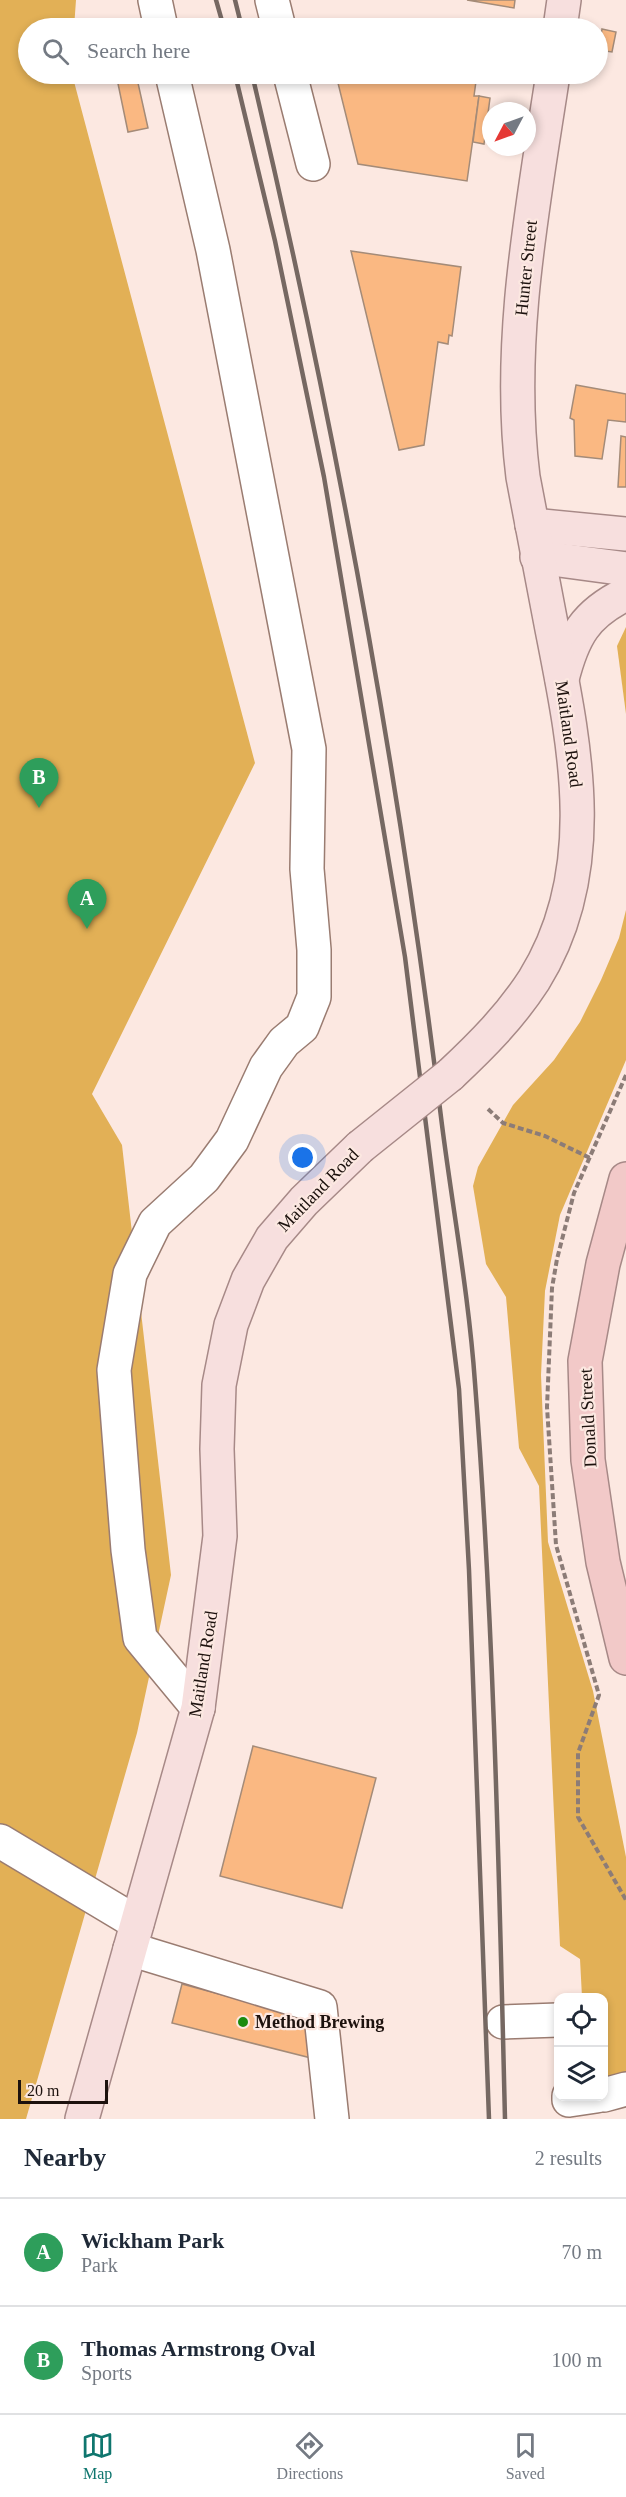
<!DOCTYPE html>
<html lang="en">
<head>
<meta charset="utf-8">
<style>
	body { margin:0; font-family:"Times New Roman",serif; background:#f6f6f7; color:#1f2937 }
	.controls { position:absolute; right:18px; bottom:18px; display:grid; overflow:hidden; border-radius:12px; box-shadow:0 3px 9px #0003 }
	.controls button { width:54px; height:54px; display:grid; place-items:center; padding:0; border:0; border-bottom:2px solid #e0e1e3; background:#fff; color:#1f2937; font:30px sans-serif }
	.compass { position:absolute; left:482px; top:102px; width:54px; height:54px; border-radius:50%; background:#fff; box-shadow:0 3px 9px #0003; rotate:229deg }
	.scale { position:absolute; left:18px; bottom:15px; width:90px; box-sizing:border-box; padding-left:6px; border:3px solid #1d120e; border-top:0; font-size:16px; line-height:21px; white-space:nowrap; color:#1d120e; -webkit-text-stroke:4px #fce8e1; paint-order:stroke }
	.you { position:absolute; left:303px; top:1158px; width:21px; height:21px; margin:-15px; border:4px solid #fff; border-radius:50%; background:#1a73e8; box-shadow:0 0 0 9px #1a73e833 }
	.badge { display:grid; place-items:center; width:39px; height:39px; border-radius:50%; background:#0f766e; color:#fff; font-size:20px; font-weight:700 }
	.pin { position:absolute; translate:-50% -50px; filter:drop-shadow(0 2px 3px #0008) }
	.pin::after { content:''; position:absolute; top:32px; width:21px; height:18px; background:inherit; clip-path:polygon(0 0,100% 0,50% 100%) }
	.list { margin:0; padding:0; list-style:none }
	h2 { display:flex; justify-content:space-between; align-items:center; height:78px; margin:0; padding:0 24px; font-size:26px }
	h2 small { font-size:20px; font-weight:400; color:#747a83 }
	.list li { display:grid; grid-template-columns:39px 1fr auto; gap:18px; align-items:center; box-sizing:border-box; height:108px; padding:0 24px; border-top:2px solid #e0e1e3 }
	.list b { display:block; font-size:22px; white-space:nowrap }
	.list p { margin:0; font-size:20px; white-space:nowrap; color:#747a83 }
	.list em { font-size:20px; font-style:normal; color:#747a83 }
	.icon { flex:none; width:33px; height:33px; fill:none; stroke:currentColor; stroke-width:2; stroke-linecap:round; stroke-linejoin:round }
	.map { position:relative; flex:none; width:626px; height:2119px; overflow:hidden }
	.search { position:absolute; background:#fff; box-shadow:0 3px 9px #0003; left:18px; right:18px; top:18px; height:66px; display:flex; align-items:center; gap:15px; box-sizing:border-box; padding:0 21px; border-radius:33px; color:#747a83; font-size:22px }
	.sheet { height:294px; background:#fff }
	nav { display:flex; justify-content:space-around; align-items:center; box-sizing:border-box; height:84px; border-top:2px solid #e0e1e3; background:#fff; font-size:16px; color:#747a83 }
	nav a { display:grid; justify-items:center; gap:3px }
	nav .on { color:#0f766e }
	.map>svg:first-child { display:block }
	.green { fill:#e2b056 }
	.building { fill:#fab882; stroke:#a48b78; stroke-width:1.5 }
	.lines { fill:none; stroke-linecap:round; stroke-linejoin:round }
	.minor-casing { stroke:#9a7c71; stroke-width:36 }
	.major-casing { stroke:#a78987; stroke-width:36 }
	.highway-casing { stroke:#a78987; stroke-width:36 }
	.path { stroke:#8c7c77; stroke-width:4; stroke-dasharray:6 3; stroke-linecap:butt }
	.minor { stroke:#fff; stroke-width:33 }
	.major { stroke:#f7dfde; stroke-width:33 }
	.highway { stroke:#f2c9c8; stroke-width:33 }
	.rail { stroke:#766862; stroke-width:4.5 }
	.major-bridge-casing { stroke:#a78987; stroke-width:36; stroke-linecap:butt }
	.major-bridge { stroke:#f7dfde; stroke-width:33 }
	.poi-dot { fill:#198b0e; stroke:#fce8e1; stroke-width:2 }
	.labels { text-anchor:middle; stroke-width:4.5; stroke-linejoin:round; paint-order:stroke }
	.street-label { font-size:18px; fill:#1d120e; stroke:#fce8e1 }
	.poi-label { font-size:18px; font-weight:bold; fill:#1d120e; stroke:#fce8e1; text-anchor:start }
</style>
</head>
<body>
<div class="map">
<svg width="626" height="2119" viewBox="0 0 626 2119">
	<rect width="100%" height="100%" fill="#fce8e1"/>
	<!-- green -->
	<g class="green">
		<path d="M0,0H76L74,28H28V74H72L255,763L92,1094L122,1145L171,1575L137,1733L26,2119H0Z"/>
		<path d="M626,627V714L617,646Z"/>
		<path d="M626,910V1060L560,1215L545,1291L541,1375L548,1542L593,1691L626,1857V2075L604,2080V1998L582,1997L580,1959L560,1946L539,1486L519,1448L506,1297L486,1264L473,1186L478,1167L513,1105L554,1060L580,1022L601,980L619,938Z"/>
	</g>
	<!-- building -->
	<g class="building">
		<path d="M467,0H515L514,8Z"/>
		<path d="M427,21L478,28H426Z"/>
		<path d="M602,29L616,32L612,52L599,50Z"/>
		<path d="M116,74H136L148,128L128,132Z"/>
		<path d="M375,74L419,78L420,74H477L474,96H479L467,181L358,164L336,75L374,81Z"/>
		<path d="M479,96L490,98L484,144L473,142Z"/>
		<path d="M351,251L461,267L452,336L449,335L448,344L438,342L424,445L399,450Z"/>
		<path d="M576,385L626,394V422L608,420L602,459L575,456L574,420L570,418Z"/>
		<path d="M621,436L626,437V487H618Z"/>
		<path d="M253,1746L376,1778L342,1908L220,1876Z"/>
		<path d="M182,1984L315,2020V2059L172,2023Z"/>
	</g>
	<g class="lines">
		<defs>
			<g id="minor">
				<path d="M155,0L161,28"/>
				<path d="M272,0L279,28"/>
				<path d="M172,74L213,250L309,749L307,869L314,950V997L302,1027L284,1042L266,1067L232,1140L204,1178L155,1223L130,1274L114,1370L128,1550L140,1638L198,1708"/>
				<path d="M290,74L313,164"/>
				<path d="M0,1841L137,1923"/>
				<path d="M130,1949L320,2007L332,2119"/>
				<path d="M503,2022L558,2020"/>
				<path d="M604,2095L626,2089"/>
				<path d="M569,2096V2100L596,2096"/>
			</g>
			<g id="major">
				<path d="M560,28L564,0"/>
				<path d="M532,525L626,534"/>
				<path d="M537,557L626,569"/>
				<path d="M562,679C573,636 585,614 626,594"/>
				<path d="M450,1075C482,1045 510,1017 534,980C602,871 575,746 552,629C542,579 533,528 523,477C506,342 533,206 553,74"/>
				<path d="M82,2119L198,1708L220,1536L217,1449L219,1385L231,1325L248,1280L272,1238L304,1201L360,1147"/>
			</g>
			<path id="highway" d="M626,1179L603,1264L585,1361L588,1460L603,1562L626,1658"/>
		</defs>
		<!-- minor casing -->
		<use href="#minor" class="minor-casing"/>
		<!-- major casing -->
		<use href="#major" class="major-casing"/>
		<!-- highway casing -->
		<use href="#highway" class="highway-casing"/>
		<!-- path -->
		<g class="path">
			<path d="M626,1075L574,1193L557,1259L552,1288L547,1407L556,1545L599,1695L578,1753V1817L626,1900"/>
			<path d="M488,1109L503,1123L545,1136L590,1158"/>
		</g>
		<!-- minor -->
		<use href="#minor" class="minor"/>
		<!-- major -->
		<use href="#major" class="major"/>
		<!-- highway -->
		<use href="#highway" class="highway"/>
		<!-- rail -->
		<g class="rail">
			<path d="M216,0L224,28"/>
			<path d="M235,0L242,28"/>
			<path d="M235,74L275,241L324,477L405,957L459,1389L469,1570L489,2119"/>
			<path d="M252,74C334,420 399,771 442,1125C453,1211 469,1297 475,1383C494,1627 499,1874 505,2119"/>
		</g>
		<defs>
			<path id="major-bridge" d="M360,1147L450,1075"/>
		</defs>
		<!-- major-bridge casing -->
		<use href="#major-bridge" class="major-bridge-casing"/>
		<!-- major-bridge -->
		<use href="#major-bridge" class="major-bridge"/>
	</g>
	<!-- markers -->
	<circle class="poi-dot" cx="243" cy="2022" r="6"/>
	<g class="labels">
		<!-- street labels -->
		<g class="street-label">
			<text transform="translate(526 268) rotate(-84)" y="6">Hunter Street</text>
			<text transform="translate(569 734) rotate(82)" y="6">Maitland Road</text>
			<text transform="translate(318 1190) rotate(-46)" y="6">Maitland Road</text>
			<text transform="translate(588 1418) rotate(-93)" y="6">Donald Street</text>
			<text transform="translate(203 1664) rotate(-81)" y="6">Maitland Road</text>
		</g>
		<!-- poi labels -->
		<g class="poi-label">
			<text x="255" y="2028">Method Brewing</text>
		</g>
	</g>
</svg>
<div class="controls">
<button><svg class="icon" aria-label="locate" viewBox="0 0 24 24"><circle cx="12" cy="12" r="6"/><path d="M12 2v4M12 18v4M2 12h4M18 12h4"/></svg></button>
<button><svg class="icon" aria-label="layers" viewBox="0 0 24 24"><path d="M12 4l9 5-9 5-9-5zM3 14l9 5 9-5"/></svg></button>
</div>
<svg class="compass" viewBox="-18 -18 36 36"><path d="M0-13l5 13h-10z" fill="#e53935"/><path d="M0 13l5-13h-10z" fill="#747a83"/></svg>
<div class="scale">20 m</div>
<div class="you"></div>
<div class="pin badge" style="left:87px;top:929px;background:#2e9e5b">A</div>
<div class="pin badge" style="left:39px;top:808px;background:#2e9e5b">B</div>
<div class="search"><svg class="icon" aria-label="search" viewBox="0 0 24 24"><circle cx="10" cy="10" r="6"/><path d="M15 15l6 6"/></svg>Search here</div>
</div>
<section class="sheet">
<h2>Nearby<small>2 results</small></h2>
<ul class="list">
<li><span class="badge" style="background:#2e9e5b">A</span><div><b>Wickham Park</b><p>Park</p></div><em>70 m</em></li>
<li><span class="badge" style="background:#2e9e5b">B</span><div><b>Thomas Armstrong Oval</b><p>Sports</p></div><em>100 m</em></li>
</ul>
</section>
<nav>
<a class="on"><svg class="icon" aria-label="map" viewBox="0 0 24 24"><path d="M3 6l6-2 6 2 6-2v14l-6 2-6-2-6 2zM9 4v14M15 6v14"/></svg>Map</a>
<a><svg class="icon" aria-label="directions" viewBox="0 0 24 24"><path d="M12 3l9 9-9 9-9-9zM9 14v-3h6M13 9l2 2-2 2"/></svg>Directions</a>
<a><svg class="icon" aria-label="saved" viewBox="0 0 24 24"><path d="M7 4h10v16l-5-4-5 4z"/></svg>Saved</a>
</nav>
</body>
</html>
